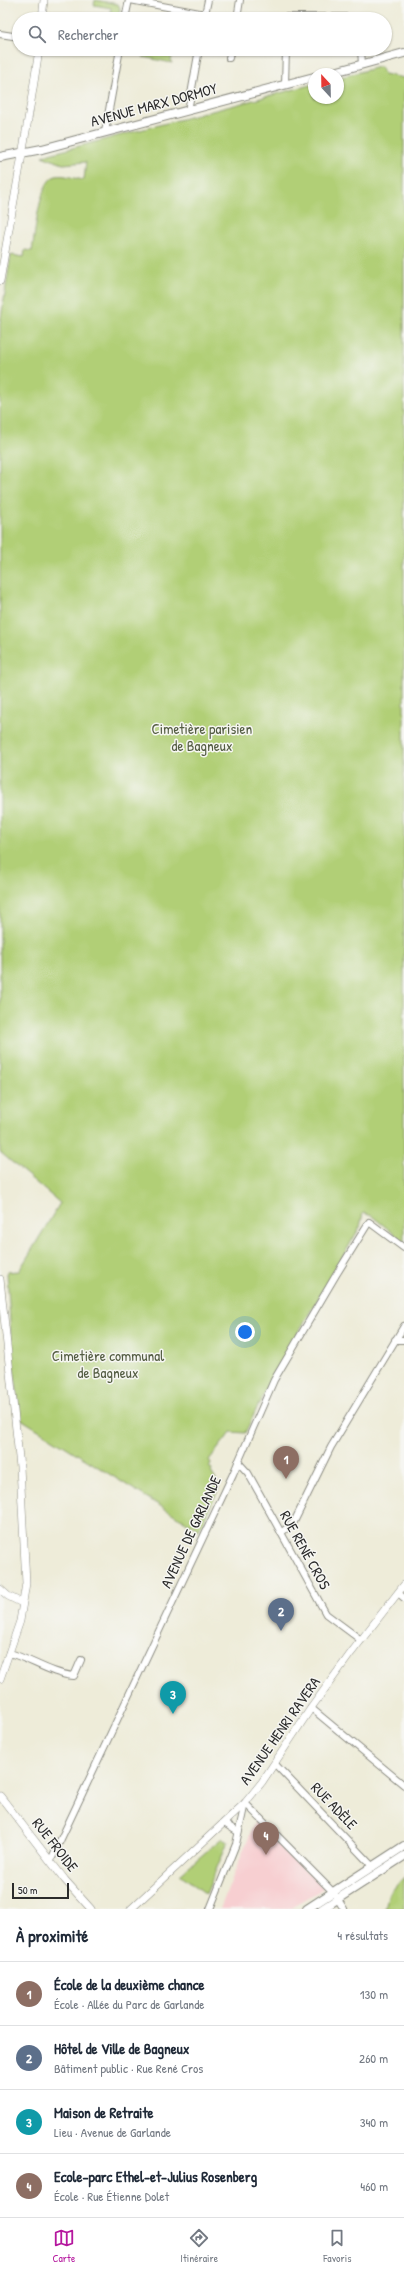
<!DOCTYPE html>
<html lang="fr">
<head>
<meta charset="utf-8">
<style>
	body { margin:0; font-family:"Patrick Hand",sans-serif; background:#f2f2f3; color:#1f2937 }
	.compass { position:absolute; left:308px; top:68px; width:36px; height:36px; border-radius:50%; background:#fff; box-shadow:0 1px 3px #0004; rotate:338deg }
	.scale { position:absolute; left:12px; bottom:10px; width:57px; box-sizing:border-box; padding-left:4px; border:2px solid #2b2b2b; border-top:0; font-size:11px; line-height:14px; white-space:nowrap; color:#2b2b2b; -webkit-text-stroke:3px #f6f6f2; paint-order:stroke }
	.you { position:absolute; left:245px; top:1332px; width:14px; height:14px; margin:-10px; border:3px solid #fff; border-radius:50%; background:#1a73e8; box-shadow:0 0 0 6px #1a73e833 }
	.badge { display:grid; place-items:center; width:26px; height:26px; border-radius:50%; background:#b5179e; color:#fff; font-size:13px; font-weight:700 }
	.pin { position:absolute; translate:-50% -33px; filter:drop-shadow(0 1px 2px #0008) }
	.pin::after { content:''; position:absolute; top:21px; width:14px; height:12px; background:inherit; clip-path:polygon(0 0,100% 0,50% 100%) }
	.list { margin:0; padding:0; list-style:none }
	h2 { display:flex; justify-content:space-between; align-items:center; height:52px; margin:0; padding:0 16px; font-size:17px }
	h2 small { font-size:13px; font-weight:400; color:#747a83 }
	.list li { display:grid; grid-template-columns:26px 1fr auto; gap:12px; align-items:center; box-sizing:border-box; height:64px; padding:0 16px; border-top:1px solid #e0e1e3 }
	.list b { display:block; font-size:15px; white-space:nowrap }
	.list p { margin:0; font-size:13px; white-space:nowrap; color:#747a83 }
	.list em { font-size:13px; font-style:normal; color:#747a83 }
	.icon { flex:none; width:22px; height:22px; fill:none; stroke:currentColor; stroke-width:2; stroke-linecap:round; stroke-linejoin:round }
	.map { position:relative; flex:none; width:404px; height:1909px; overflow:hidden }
	.search { position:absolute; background:#fff; box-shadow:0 1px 3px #0004; left:12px; right:12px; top:12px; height:44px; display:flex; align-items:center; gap:10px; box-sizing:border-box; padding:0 14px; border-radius:22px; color:#747a83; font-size:15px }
	.sheet { height:308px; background:#fff }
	nav { display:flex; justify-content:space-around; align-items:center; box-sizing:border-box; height:56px; border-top:1px solid #e0e1e3; background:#fff; font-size:11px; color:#747a83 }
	nav a { display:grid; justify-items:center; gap:2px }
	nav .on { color:#b5179e }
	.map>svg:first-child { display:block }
	.built { fill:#f7cfd1 }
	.green { fill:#b1cf76; stroke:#6e7d50 }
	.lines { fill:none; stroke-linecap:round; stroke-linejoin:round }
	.minor-casing { stroke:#8c8c82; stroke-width:8 }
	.tertiary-casing { stroke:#8c8c82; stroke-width:8 }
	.secondary-casing { stroke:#8c8c82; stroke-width:10 }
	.minor { stroke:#fff; stroke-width:6 }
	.tertiary { stroke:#fff; stroke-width:7 }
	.secondary { stroke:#fff; stroke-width:8 }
	.labels { text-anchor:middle; stroke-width:3; stroke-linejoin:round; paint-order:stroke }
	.street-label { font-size:15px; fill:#2b2b2b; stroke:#f6f6f2 }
	.park-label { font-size:15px; fill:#535c42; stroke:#f6f6f2 }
</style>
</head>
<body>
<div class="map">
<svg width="404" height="1909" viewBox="0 0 404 1909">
	<rect width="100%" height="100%" fill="#f6f6f2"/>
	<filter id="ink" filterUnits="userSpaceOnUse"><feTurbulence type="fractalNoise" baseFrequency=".025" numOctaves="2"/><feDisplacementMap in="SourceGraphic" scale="8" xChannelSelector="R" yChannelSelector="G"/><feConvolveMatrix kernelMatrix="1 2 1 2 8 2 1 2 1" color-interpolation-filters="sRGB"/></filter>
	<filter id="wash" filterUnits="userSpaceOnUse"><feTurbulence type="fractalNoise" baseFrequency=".012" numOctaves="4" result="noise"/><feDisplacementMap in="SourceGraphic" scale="16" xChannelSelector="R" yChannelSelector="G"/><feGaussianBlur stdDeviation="0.9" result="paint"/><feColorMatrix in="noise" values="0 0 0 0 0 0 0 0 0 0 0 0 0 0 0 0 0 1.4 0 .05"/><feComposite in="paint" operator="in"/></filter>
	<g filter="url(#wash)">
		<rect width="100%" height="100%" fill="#eeecd9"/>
		<!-- built -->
		<path class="built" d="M255,1821L324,1888L289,1909H220Z"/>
		<!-- green -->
		<g class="green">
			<path d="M95,0L118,4L120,8L119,19H110L111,8L94,5Z"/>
			<path d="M146,49H173L171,61L172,63L143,57Z"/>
			<path d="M378,67H381L384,74L404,78V1242L372,1216L363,1213L360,1227L270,1381L245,1433L231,1432L209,1460L211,1463L209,1467L212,1469L211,1472L219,1485L218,1490L199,1530L21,1419L12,1354L7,1272L19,1271L60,1203L0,1152V324L11,255L24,257L25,250L32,251C35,236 39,179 56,176C65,174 75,179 84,180L86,162L63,164L42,156L314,84V98H338V78Z"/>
			<path d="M222,1838L228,1841L206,1894L180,1874Z"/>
			<path d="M404,1877V1909H385L388,1895Z"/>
		</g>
	</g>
	<g filter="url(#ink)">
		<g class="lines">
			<defs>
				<g id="minor">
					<path d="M130,0L205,14"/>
					<path d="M237,17H286"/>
					<path d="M125,19L129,0"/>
					<path d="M204,19L208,0"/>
					<path d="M237,19L240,0"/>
					<path d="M286,19V17H349L355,19"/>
					<path d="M0,34L19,37"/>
					<path d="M361,49L362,65"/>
					<path d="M229,58L231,49"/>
					<path d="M285,85L286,49"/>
					<path d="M188,111L199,49"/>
					<path d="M105,132L120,49"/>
					<path d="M395,1340H404"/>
					<path d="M238,1462L248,1473L326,1614L361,1640"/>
					<path d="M281,1533L294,1522L331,1447L404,1326"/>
					<path d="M398,1593L404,1598"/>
					<path d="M9,1653C31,1659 51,1674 74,1676L81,1660"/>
					<path d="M311,1708L404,1785"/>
					<path d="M275,1764L373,1867"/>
					<path d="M245,1803L333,1892L344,1909"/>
					<path d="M224,1823L238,1832"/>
					<path d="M51,1860L233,1474L274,1380L336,1275L369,1222L404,1248"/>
					<path d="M210,1909L236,1844L245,1803"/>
				</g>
				<g id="tertiary">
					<path d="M42,19L44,0"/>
					<path d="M0,281C13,204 28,127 39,49"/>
					<path d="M0,1279L20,1467L26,1583L20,1621L0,1679"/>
					<path d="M0,1589L8,1596L22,1603"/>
					<path d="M0,1796L65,1880L91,1909"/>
					<path d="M131,1909L245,1803L262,1782L311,1708L351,1653L404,1585"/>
				</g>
				<g id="secondary">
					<path d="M327,74L404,53"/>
					<path d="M0,157L42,149L314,77"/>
					<path d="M307,1909L404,1846"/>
					<path d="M322,1909L404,1856"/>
				</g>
			</defs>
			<!-- minor casing -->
			<use href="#minor" class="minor-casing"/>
			<!-- tertiary casing -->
			<use href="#tertiary" class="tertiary-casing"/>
			<!-- secondary casing -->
			<use href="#secondary" class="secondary-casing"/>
			<!-- minor -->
			<use href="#minor" class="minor"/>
			<!-- tertiary -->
			<use href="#tertiary" class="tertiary"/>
			<!-- secondary -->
			<use href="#secondary" class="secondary"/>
		</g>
	</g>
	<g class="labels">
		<!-- street labels -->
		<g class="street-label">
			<text transform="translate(154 105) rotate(-15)" y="5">AVENUE MARX DORMOY</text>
			<text transform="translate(191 1532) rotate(-65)" y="5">AVENUE DE GARLANDE</text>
			<text transform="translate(305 1550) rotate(61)" y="5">RUE RENÉ CROS</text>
			<text transform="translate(280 1731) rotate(-55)" y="5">AVENUE HENRI RAVERA</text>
			<text transform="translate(334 1806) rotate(46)" y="5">RUE ADÈLE</text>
			<text transform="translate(55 1845) rotate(52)" y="5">RUE FROIDE</text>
		</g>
		<!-- park labels -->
		<g class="park-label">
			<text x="202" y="734">Cimetière parisien<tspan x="202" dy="17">de Bagneux</tspan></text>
			<text x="108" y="1361">Cimetière communal<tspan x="108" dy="17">de Bagneux</tspan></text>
		</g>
	</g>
</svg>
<svg class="compass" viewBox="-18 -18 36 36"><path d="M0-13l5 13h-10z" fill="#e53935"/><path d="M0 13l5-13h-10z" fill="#747a83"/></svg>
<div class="scale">50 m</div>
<div class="you"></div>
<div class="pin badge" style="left:286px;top:1479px;background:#8d6e63">1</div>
<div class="pin badge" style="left:281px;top:1631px;background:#5c6f8a">2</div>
<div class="pin badge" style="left:173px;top:1714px;background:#0f9aa8">3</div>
<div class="pin badge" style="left:266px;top:1855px;background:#8d6e63">4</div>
<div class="search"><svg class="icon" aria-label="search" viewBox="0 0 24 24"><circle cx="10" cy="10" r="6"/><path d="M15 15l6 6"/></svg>Rechercher</div>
</div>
<section class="sheet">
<h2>À proximité<small>4 résultats</small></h2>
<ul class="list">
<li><span class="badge" style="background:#8d6e63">1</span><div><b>École de la deuxième chance</b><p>École · Allée du Parc de Garlande</p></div><em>130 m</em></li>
<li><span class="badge" style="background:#5c6f8a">2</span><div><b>Hôtel de Ville de Bagneux</b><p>Bâtiment public · Rue René Cros</p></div><em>260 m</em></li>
<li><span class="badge" style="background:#0f9aa8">3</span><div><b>Maison de Retraite</b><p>Lieu · Avenue de Garlande</p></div><em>340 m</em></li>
<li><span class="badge" style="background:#8d6e63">4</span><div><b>Ecole-parc Ethel-et-Julius Rosenberg</b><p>École · Rue Étienne Dolet</p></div><em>460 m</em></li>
</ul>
</section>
<nav>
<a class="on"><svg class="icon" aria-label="map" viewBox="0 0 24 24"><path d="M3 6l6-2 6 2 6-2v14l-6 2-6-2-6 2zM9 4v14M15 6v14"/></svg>Carte</a>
<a><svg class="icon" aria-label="directions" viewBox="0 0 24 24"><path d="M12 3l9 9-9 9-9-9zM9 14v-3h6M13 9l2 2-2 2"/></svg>Itinéraire</a>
<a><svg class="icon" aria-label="saved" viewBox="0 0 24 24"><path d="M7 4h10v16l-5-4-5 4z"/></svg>Favoris</a>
</nav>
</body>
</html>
